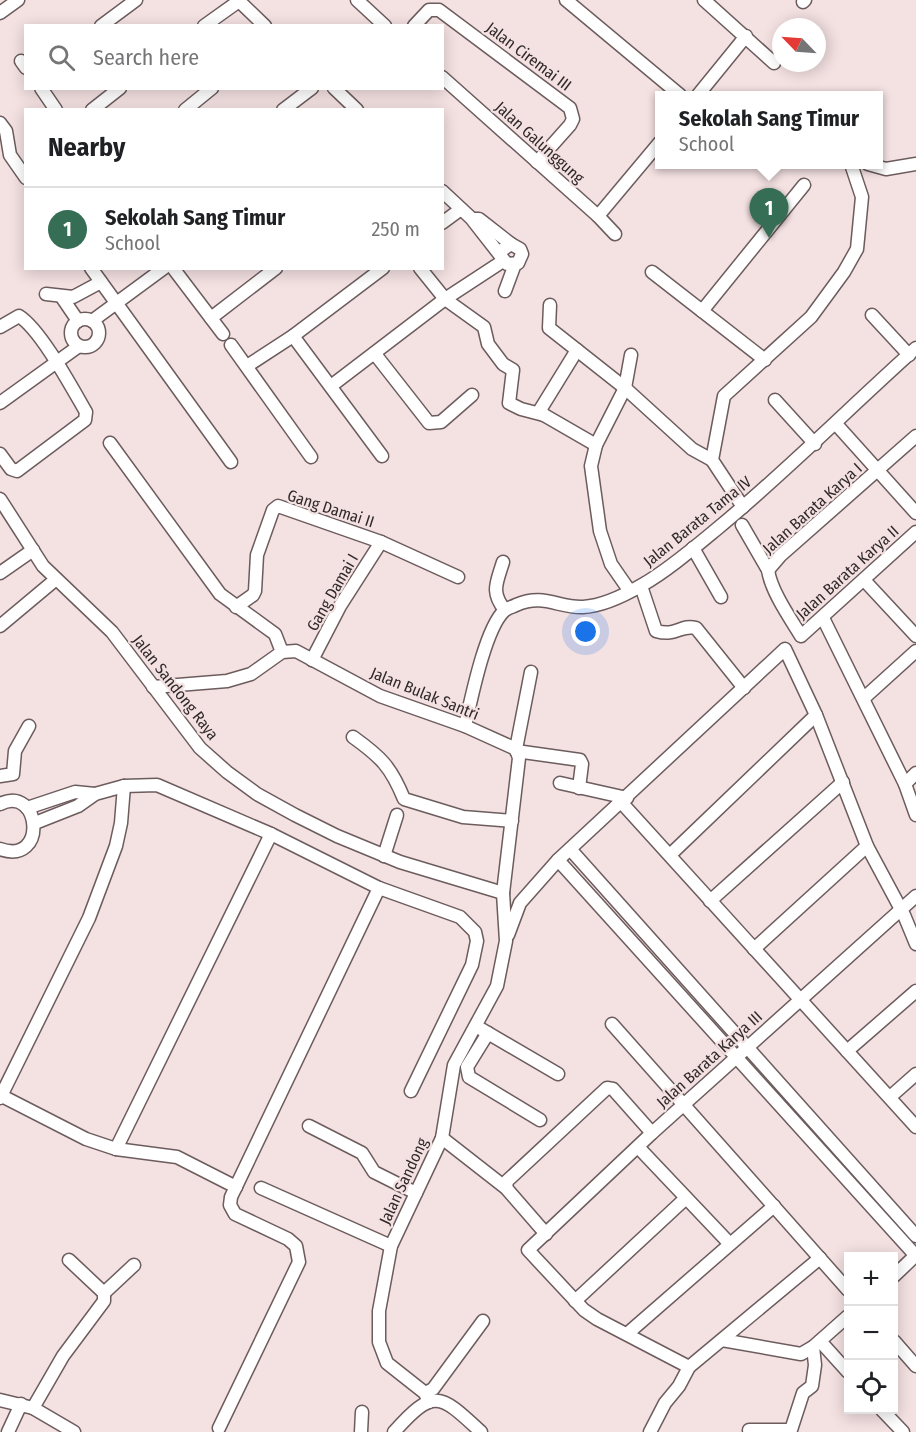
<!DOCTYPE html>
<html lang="en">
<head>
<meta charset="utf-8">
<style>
	body { margin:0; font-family:"Fira Sans Condensed",sans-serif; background:#f6f6f6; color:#202124 }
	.controls { position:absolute; right:18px; bottom:18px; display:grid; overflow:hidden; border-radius:0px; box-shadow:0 3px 15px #0003 }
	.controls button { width:54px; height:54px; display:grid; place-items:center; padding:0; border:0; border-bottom:2px solid #e0e0e0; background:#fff; color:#202124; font:30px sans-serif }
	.compass { position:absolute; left:772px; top:18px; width:54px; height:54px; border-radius:50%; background:#fff; box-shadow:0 3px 15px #0003; rotate:295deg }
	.you { position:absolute; left:586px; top:632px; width:21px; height:21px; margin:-15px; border:4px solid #fff; border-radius:50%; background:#1a73e8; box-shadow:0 0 0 9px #1a73e833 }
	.badge { display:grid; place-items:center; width:39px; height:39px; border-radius:50%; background:#366e55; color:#fff; font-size:20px; font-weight:700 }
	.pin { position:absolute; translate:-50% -50px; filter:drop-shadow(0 2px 3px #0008) }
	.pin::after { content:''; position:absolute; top:32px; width:21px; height:18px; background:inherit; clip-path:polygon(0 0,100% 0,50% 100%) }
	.popup { position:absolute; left:655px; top:91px; width:228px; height:78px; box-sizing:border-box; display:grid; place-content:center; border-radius:0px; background:#fff; filter:drop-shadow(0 2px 4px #0005); font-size:20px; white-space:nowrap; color:#757577 }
	.popup b { font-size:22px; color:#202124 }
	.popup::after { content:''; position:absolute; left:50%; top:100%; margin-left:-12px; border:12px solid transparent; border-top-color:#fff }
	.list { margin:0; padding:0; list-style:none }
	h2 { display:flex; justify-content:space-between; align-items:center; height:78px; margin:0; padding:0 24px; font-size:26px }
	h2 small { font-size:20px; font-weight:400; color:#757577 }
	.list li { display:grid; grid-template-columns:39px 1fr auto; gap:18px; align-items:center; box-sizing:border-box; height:84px; padding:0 24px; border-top:2px solid #e0e0e0 }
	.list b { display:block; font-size:22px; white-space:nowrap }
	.list p { margin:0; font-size:20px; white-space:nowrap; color:#757577 }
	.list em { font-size:20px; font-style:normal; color:#757577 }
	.icon { flex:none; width:33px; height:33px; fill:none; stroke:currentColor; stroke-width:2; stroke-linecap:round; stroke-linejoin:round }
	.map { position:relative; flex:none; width:916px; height:1432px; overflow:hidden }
	.search { position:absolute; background:#fff; box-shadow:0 3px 15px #0003; left:24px; top:24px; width:420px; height:66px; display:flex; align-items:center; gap:15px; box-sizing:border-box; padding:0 21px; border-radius:0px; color:#757577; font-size:22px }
	.panel { position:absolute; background:#fff; box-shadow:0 3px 15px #0003; left:24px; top:108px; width:420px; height:162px; border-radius:0px }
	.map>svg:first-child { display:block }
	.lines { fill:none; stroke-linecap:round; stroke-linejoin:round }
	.minor-casing { stroke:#6c5c5d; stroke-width:15 }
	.minor { stroke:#fff; stroke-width:12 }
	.labels { text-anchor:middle; stroke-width:4.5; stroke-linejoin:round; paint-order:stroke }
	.street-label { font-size:16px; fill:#30292a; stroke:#f4e1e2 }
</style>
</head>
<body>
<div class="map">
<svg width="916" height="1432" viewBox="0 0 916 1432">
	<rect width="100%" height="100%" fill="#f4e1e2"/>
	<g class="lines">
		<defs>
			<g id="minor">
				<path d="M238,0L265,26"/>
				<path d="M357,0L385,26"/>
				<path d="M566,0L680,95"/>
				<path d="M704,0L774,63"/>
				<path d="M803,2L805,0"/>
				<path d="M0,13L18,0"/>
				<path d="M101,26L136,0"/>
				<path d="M204,26L239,1"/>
				<path d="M414,26L429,10H439L570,108L573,119L570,125L537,162"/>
				<path d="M21,61L26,68"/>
				<path d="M442,77L598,216L615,234"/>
				<path d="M41,88L56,110"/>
				<path d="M334,88L357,110"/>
				<path d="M698,95L746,36"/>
				<path d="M92,110L120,88"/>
				<path d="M185,110L212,88"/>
				<path d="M283,110L312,88"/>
				<path d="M0,123L6,131L10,155L26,178"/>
				<path d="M868,164L886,169L916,164"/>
				<path d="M442,191L471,218L507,264L518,263L522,254L520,249L511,244L502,250L501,255"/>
				<path d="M598,216L660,142"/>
				<path d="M473,219H479L511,244"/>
				<path d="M442,223L461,209"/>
				<path d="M91,268L231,462"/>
				<path d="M173,268L223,334"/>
				<path d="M420,268L445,299L484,327L488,344L503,364L513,370L509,403L521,409L544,415"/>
				<path d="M652,272L765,360"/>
				<path d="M505,291L515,264"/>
				<path d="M46,294L73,297L101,282"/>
				<path d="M61,296L78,321"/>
				<path d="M550,305L549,328L625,388L692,449L712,460"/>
				<path d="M702,311L804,185"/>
				<path d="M872,315L909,355"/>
				<path d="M211,318L276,268"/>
				<circle cx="85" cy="333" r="14"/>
				<path d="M92,321L164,268"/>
				<path d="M0,327L19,316C41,330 72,388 86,412L85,420L17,471L11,469L0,454"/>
				<path d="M293,336L382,456"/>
				<path d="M231,345L311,457"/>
				<path d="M577,350L540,410L544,415L596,445"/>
				<path d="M375,354L429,423L441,422L472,395"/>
				<path d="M247,366L293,336L383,268"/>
				<path d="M331,386L445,299L503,261"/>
				<path d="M775,400L815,444"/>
				<path d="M0,403L79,346"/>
				<path d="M836,424L916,513"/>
				<path d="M110,443L220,594L275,634L282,652"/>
				<path d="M0,499L43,566L112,632L200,748L227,772L257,794L295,815L337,836L400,862L503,893"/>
				<path d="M743,507L712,460L724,396L811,317L844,272L857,249L862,197L851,164"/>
				<path d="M742,525L768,570C771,591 790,618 801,636L916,532"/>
				<path d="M693,548L721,597"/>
				<path d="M503,562C497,582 490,592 505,610"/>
				<path d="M768,570L780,556L916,436"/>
				<path d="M0,573L33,550"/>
				<path d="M864,580L916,636"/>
				<path d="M641,586L656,631C677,637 680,624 696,628L744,688"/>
				<path d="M629,590L611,564L600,531L591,466L596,445L625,388L631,355"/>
				<path d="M236,607L253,595L255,591L257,555L273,510L278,506L381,542L458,577"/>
				<path d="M823,618L905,784L916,815"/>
				<path d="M0,626L55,580"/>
				<path d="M312,660L340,606L381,542"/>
				<path d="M153,687L227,681L251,674L282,652L296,651L380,696L465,726L516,749L519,758L503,893L506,941L497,986L454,1065L442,1138L391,1246L379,1311V1342L387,1363L425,1393L429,1402"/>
				<path d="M864,698L916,651"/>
				<path d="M465,726C471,700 485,629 504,611C507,608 512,607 516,605C544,593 558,608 583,607C601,606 625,595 642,585C667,571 695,547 718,528C787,471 849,408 916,348"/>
				<path d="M353,737C381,757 391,767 404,799L463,817L512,821"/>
				<path d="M516,749L531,672"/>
				<path d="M516,751L580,760L582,764L579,788"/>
				<path d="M0,776L13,774L15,751L29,726"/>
				<path d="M560,783L627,798"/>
				<path d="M905,784L916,773"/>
				<path d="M621,802L916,1127"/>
				<path d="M0,804C41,784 48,866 0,849"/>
				<path d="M27,808L75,792L95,794"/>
				<path d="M35,823L78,806L95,794L124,786L157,785L271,834L379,888L460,917L475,932L477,941L472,965L411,1091"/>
				<path d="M570,849L916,1236"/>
				<path d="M671,854L816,715"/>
				<path d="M384,856L397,815"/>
				<path d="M558,860L916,1256"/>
				<path d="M710,901L843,782"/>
				<path d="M508,935L520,903L558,860L785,649L816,715L867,846L904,915L916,944"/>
				<path d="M754,949L867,846"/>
				<path d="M612,1024L848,1290"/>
				<path d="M481,1029L558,1074"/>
				<path d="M488,1033L467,1067L469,1077L540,1120"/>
				<path d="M847,1051L916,991"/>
				<path d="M2,1096L86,1139L116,1149L177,1157L236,1187"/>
				<path d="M890,1097L916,1074"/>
				<path d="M0,1098L89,918L116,846L121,823L124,786"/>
				<path d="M309,1126L362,1153L374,1172L416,1193"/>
				<path d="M442,1138L506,1188L546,1234"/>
				<path d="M638,1147L730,1244"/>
				<path d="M116,1149L271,834"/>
				<path d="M261,1188L391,1246"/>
				<path d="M506,1188L507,1181L607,1088L613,1089L652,1133"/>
				<path d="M894,1276L916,1255"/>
				<path d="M104,1293L134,1265"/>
				<path d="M575,1301L686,1198"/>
				<path d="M627,1334L774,1206"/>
				<path d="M722,1340L801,1354L813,1347L848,1316"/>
				<path d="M820,1341L848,1372"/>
				<path d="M894,1341L916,1366"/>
				<path d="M689,1367L597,1319L584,1310L528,1250L652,1133L916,896"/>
				<path d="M425,1393L433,1389L483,1321"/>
				<path d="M0,1400L33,1408L74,1432"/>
				<path d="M33,1408L63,1356L104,1301V1293L69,1260"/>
				<path d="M882,1410L903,1432"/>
				<path d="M219,1428L299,1262L296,1246L288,1239L235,1214L230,1205L231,1197L379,888"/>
				<path d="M749,1430H791L803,1393L812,1386L815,1365L813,1347"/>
				<path d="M8,1432L21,1404"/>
				<path d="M361,1432L362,1412"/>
				<path d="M394,1432C434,1387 440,1394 481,1432"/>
				<path d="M650,1432L665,1403L679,1386L689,1367L820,1258"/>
			</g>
		</defs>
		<!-- minor casing -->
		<use href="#minor" class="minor-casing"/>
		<!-- minor -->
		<use href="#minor" class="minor"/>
	</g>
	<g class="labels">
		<!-- street labels -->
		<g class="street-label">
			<text transform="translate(529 56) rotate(37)" y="6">Jalan Ciremai III</text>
			<text transform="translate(540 142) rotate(42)" y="6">Jalan Galunggung</text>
			<text transform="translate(331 508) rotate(18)" y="6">Gang Damai II</text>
			<text transform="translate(812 508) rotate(-42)" y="6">Jalan Barata Karya I</text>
			<text transform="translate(697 521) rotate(-39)" y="6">Jalan Barata Tama IV</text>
			<text transform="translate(847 572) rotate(-42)" y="6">Jalan Barata Karya II</text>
			<text transform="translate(332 592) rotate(-60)" y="6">Gang Damai I</text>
			<text transform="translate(176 687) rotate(52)" y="6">Jalan Sandong Raya</text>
			<text transform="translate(425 693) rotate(22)" y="6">Jalan Bulak Santri</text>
			<text transform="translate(709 1059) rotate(-42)" y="6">Jalan Barata Karya III</text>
			<text transform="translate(403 1181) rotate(-65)" y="6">Jalan Sandong</text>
		</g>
	</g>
</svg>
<div class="controls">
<button>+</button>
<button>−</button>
<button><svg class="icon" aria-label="locate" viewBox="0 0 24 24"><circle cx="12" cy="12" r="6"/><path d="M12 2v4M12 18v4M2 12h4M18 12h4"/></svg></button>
</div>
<svg class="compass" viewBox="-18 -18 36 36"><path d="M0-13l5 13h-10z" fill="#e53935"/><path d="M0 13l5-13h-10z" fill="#757577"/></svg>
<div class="you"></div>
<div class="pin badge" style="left:769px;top:238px">1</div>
<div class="popup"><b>Sekolah Sang Timur</b>School</div>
<div class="search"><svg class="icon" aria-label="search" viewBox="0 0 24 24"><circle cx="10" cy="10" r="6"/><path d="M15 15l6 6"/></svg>Search here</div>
<section class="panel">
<h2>Nearby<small></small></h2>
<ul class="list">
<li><span class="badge">1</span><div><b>Sekolah Sang Timur</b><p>School</p></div><em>250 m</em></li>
</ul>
</section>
</div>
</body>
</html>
